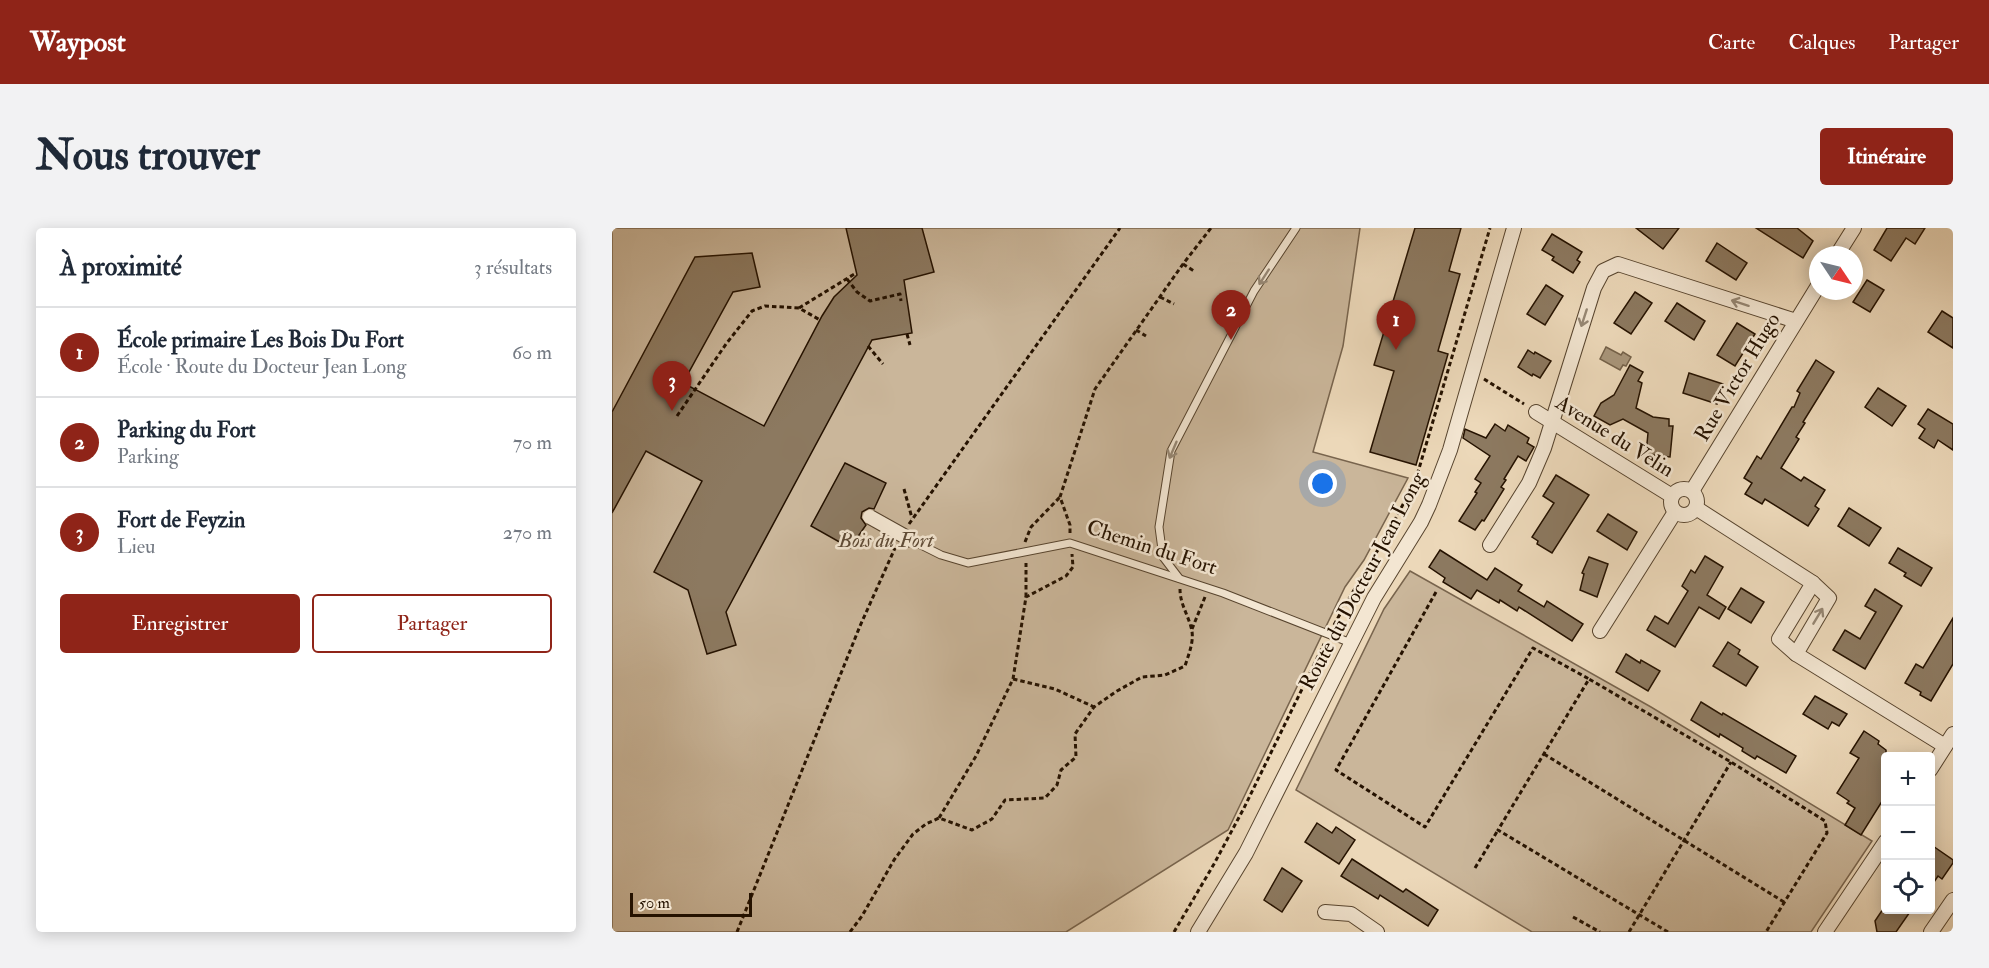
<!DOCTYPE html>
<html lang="fr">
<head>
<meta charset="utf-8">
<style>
	body { margin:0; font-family:"IM FELL Double Pica",serif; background:#f2f2f3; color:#1f2937 }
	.controls { position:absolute; right:18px; bottom:18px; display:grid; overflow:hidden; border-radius:6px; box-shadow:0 3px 15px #0003 }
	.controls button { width:54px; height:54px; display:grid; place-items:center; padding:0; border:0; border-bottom:2px solid #e0e1e3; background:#fff; color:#1f2937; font:30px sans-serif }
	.compass { position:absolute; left:1197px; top:18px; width:54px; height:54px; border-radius:50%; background:#fff; box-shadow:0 3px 15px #0003; rotate:125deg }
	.scale { position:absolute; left:18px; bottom:15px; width:122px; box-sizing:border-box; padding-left:6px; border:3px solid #251200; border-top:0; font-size:16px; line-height:21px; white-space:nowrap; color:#251200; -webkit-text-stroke:4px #f3e6d2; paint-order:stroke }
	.you { position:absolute; left:711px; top:256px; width:21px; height:21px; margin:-15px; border:4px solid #fff; border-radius:50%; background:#1a73e8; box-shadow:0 0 0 9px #1a73e833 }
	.badge { display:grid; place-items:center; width:39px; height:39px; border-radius:50%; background:#8f2418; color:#fff; font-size:20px; font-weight:700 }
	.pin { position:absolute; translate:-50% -50px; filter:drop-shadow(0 2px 3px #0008) }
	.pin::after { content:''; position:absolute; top:32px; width:21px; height:18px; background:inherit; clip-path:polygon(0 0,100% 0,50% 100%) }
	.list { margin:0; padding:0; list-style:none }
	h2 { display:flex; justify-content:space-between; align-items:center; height:78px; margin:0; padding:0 24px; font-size:26px }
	h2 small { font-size:20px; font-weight:400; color:#747a83 }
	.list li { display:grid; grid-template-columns:39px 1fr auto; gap:18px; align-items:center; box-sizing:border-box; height:90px; padding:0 24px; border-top:2px solid #e0e1e3 }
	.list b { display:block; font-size:22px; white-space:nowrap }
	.list p { margin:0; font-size:20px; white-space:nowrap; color:#747a83 }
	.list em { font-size:20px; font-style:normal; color:#747a83 }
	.actions { display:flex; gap:12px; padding:18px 24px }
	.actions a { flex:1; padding:14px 0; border:2px solid #8f2418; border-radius:6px; text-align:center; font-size:21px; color:#8f2418 }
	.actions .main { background:#8f2418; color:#fff }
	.icon { flex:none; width:33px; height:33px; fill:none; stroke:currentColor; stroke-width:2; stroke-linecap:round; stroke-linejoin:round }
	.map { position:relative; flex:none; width:1341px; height:704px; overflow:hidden; border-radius:6px }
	header { display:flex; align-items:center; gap:36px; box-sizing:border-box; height:84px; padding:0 30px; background:#8f2418; color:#fff }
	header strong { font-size:28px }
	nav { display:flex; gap:33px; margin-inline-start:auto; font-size:21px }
	.intro { display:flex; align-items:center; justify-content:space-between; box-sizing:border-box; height:144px; padding:0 36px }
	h1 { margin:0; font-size:42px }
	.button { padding:15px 27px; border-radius:6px; background:#8f2418; color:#fff; font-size:21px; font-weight:700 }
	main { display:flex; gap:36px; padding:0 36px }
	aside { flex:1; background:#fff; border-radius:6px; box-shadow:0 3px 15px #0003 }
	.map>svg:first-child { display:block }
	.green { fill:#cab69a; stroke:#78644d; stroke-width:1.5 }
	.water { fill:#a8957a; stroke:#746149; stroke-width:1.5 }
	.building { fill:#8c7960; stroke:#251200; stroke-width:1.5 }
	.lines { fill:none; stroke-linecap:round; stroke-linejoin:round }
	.service-casing { stroke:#57442e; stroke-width:9 }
	.minor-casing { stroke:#57442e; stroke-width:16 }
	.path { stroke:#251200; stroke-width:3; stroke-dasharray:4.5 3; stroke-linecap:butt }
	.service { stroke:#f3e6d2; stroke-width:7 }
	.minor { stroke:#f3e6d2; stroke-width:14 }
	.minor-bridge-casing { stroke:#57442e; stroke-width:16; stroke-linecap:butt }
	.minor-bridge { stroke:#f3e6d2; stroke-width:14 }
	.oneway { stroke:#968774 }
	.labels { text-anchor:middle; stroke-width:5; stroke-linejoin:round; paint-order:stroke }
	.street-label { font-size:21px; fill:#251200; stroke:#f3e6d2 }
	.park-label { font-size:21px; font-style:italic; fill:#5f4b36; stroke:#f3e6d2 }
</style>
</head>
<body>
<header>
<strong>Waypost</strong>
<nav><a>Carte</a><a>Calques</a><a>Partager</a></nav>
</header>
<div class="intro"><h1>Nous trouver</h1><a class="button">Itinéraire</a></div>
<main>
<aside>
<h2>À proximité<small>3 résultats</small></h2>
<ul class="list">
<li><span class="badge">1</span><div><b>École primaire Les Bois Du Fort</b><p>École · Route du Docteur Jean Long</p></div><em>60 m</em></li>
<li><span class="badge">2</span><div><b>Parking du Fort</b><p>Parking</p></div><em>70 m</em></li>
<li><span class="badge">3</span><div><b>Fort de Feyzin</b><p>Lieu</p></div><em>270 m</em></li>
</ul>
<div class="actions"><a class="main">Enregistrer</a><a>Partager</a></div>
</aside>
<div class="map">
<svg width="1341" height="704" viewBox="0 0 1341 704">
	<rect width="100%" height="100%" fill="#ecd8b9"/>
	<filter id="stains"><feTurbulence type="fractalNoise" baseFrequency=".00333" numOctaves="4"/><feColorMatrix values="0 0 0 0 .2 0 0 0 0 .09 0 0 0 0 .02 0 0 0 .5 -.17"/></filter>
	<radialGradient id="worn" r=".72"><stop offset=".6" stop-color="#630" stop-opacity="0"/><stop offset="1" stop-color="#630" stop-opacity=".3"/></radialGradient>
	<!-- green -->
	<g class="green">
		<path d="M0,0H748L731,118L701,224L796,250L752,332L733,359L616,602L454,704H0Z"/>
		<path d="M798,343L1039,479L1260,613L1199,704H920L684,562L772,381Z"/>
	</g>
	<!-- water -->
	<path class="water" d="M994,119L1009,127L1011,124L1019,129L1014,138L1011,137L1008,142L988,131Z"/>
	<!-- building -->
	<g class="building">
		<path d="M234,0H310L322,44L292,52L300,105L260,112L114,384L124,417L95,426L76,362L42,344L90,253L34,223L0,285V184L83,29L140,25L148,59L121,64L71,155L152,198L210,88L222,69L245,47Z"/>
		<path d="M803,0H849L837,43L848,46L826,123L836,126L804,237L758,224L782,143L762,137Z"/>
		<path d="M1024,0H1067L1051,21Z"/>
		<path d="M1144,0H1185L1201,13L1191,30Z"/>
		<path d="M1275,0H1313L1303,16L1294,10L1279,33L1262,22Z"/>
		<path d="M940,6L970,24L965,32L968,34L961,45L940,32L942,29L930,22Z"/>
		<path d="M1105,15L1135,35L1124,52L1094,33Z"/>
		<path d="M1255,52L1272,62L1258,84L1241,74Z"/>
		<path d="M934,57L951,68L933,97L915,86Z"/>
		<path d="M1023,64L1040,75L1019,106L1002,95Z"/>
		<path d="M1065,75L1093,93L1082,112L1053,93Z"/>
		<path d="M1330,83L1341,90V120L1316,104Z"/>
		<path d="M1125,95L1143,106L1123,138L1105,127Z"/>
		<path d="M916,122L922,126L923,124L939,133L928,150L921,146L920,148L906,139Z"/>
		<path d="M1204,132L1222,144L1191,194L1193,195L1184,209L1187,211L1169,240L1189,253L1192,249L1213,262L1203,278L1207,281L1196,298L1153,271L1150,276L1133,266L1140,255L1132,250L1145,228L1149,231L1180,179H1182L1188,165L1185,163Z"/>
		<path d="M1018,137L1031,144L1026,153L1030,155L1024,180L1041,189L1057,191V198H1061L1058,229L1034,226L1036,205L1011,191L998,197L982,188L989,175L1002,167Z"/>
		<path d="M1077,145L1111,156L1105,176L1071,165Z"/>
		<path d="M1266,160L1294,178L1280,198L1253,179Z"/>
		<path d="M1316,181L1341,196V222L1326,212L1322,220L1307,210L1313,201L1306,196Z"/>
		<path d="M883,196L893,203L896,197L917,210L915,215L922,219L914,233L906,228L892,251L894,252L889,259L892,261L872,293L870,292L863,302L847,293L865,265L863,264L869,255L863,251L878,228L851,210L853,201L874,210Z"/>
		<path d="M233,235L274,255L262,281L257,280L250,284L249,290L254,297L238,320L199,298Z"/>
		<path d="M944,247L977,267L940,325L925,316L926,313L920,309L942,275L931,268Z"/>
		<path d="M1237,280L1269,300L1257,318L1226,298Z"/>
		<path d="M996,286L1025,304L1015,322L985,303Z"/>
		<path d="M1286,320L1320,340L1309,358L1292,348L1294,345L1277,335Z"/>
		<path d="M828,322L875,352L883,340L910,357L906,363L932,379L935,373L971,396L960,413L907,379L905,383L888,372L887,375L865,362L859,371L831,354L833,350L817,339Z"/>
		<path d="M1093,328L1111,339L1095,367L1114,379L1107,391L1087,379L1063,419L1035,402L1043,388L1056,396L1076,363L1070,358L1079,342L1083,345Z"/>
		<path d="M977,329L996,336L985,369L968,362L972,346L970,345Z"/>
		<path d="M1129,360L1152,374L1139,395L1116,381Z"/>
		<path d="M1263,361L1290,378L1253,441L1221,422L1233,402L1248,411L1264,384L1253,378Z"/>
		<path d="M1341,390V436L1319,473L1308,467L1309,464L1293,455L1304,436L1311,440Z"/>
		<path d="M1116,414L1128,422L1126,426L1146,439L1134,458L1101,438Z"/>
		<path d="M1014,426L1028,435L1029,432L1048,443L1036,463L1004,444Z"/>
		<path d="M1203,468L1235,486L1227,498L1220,494L1216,501L1191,486Z"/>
		<path d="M1089,474L1110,487L1111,485L1184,528L1174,545L1145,528L1143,531L1130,523L1131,520L1108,506L1107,509L1079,492Z"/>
		<path d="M1252,503L1267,513L1266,516L1274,522V567L1249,607L1233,597L1243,580L1235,575L1237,573L1225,565L1247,530L1238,525Z"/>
		<path d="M705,595L720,605L724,599L743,612L727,636L693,614Z"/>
		<path d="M1318,616L1341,632V635L1330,651L1326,648L1318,660Z"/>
		<path d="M740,631L791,664L794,661L826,682L816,698L768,667L766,671L729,648Z"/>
		<path d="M670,640L690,653L670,684L652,672Z"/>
		<path d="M1271,681H1300L1284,704H1265L1263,693Z"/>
	</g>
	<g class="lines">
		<defs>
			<g id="service">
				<path d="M301,313L329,327L356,335L458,315L611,365L739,415"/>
				<path d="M567,350L551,329L547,299L559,223L642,63L684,0"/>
			</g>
			<g id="minor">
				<path d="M1225,27L1242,0"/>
				<path d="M924,184L1060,268"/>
				<circle cx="1072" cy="274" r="13"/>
				<path d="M1080,263L1206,58"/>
				<path d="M1084,280L1201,355L1217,370L1184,426"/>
				<path d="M878,317L917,255L932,220L982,60L991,43L1006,36L1184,93"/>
				<path d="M1201,355L1167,411L1184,426L1333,518"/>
				<path d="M988,403L1063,284"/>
				<path d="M1318,542L1341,506"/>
				<path d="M713,684L739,686L765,704"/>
				<path d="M586,704L634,625L762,370L809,294L817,277L838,222L902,0"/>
				<path d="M1213,704L1274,613"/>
				<path d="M1319,704L1341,672"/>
			</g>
		</defs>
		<!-- service casing -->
		<use href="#service" class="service-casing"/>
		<!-- minor casing -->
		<use href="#minor" class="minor-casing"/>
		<!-- path -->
		<g class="path">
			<path d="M571,36L582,43"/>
			<path d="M235,51L245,64L258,73L288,66L289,73"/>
			<path d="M548,69L562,76"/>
			<path d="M187,80L244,45"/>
			<path d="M524,102L534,108"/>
			<path d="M295,106L298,117"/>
			<path d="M256,118L271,136"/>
			<path d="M872,151L912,176"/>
			<path d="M65,188L114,116L140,83L153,78L187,80L208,92"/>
			<path d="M292,261L300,290"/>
			<path d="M297,296L508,0"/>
			<path d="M458,305V297L448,269L483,161L571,36L599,0"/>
			<path d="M413,314L419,299L448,269"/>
			<path d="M824,364L724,542L813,599L921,420L977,451"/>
			<path d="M414,369V335"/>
			<path d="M722,397C750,346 784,297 806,244L878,0"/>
			<path d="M580,401L593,369"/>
			<path d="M401,451L443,461L482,479"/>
			<path d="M932,526L1172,674"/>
			<path d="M327,590L364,528L401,451L414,369L454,348L461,339L460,326"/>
			<path d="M863,640L886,602"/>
			<path d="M961,689L988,704"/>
			<path d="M125,704L248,398L283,320"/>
			<path d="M238,704L250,688L282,632L301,606L314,596L327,590L360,602L380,591L393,572L433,570L445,557L449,542L464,529L463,506L482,479L505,463L530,449L553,447L573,438C577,425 583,412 579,399C575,385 568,375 568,361"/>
			<path d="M562,704L602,636L632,580L712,416"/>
			<path d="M1017,704L1119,534"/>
			<path d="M1056,704L886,602L977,451L1119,534L1213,593L1215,605L1154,704"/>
		</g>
		<!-- service -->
		<use href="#service" class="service"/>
		<!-- minor -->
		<use href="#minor" class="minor"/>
		<defs>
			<path id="minor-bridge" d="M258,289L301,313"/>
		</defs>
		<!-- minor-bridge casing -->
		<use href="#minor-bridge" class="minor-bridge-casing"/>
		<!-- minor-bridge -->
		<use href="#minor-bridge" class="minor-bridge"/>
	</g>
	<!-- one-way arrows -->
	<defs><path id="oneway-shaft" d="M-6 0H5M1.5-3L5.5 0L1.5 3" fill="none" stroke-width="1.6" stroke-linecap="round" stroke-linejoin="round" transform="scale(1.5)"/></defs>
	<g class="oneway">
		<use href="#oneway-shaft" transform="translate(652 49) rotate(123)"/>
		<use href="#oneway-shaft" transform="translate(1128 75) rotate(-162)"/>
		<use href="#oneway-shaft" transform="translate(972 90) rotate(108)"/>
		<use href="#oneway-shaft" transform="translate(561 222) rotate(113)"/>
		<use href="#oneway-shaft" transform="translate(1206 388) rotate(-59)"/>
	</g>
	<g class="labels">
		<!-- street labels -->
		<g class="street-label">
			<text transform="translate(1125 149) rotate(-59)" y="7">Rue Victor Hugo</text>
			<text transform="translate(1003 208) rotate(32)" y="7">Avenue du Velin</text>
			<text transform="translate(540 319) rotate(18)" y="7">Chemin du Fort</text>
			<text transform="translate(750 353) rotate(-62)" y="7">Route du Docteur Jean Long</text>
		</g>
		<!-- park labels -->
		<g class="park-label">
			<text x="274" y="319">Bois du Fort</text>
		</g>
	</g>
	<rect width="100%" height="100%" filter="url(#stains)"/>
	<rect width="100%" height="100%" fill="url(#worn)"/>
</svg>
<div class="controls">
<button>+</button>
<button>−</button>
<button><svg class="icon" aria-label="locate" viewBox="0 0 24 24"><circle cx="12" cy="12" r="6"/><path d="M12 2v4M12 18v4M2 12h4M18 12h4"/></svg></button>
</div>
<svg class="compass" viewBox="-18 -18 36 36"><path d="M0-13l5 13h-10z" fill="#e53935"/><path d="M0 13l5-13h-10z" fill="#747a83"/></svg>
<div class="scale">50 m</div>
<div class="you"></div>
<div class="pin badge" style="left:784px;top:122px">1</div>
<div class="pin badge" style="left:619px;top:112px">2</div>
<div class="pin badge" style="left:60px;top:183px">3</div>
</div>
</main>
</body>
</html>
